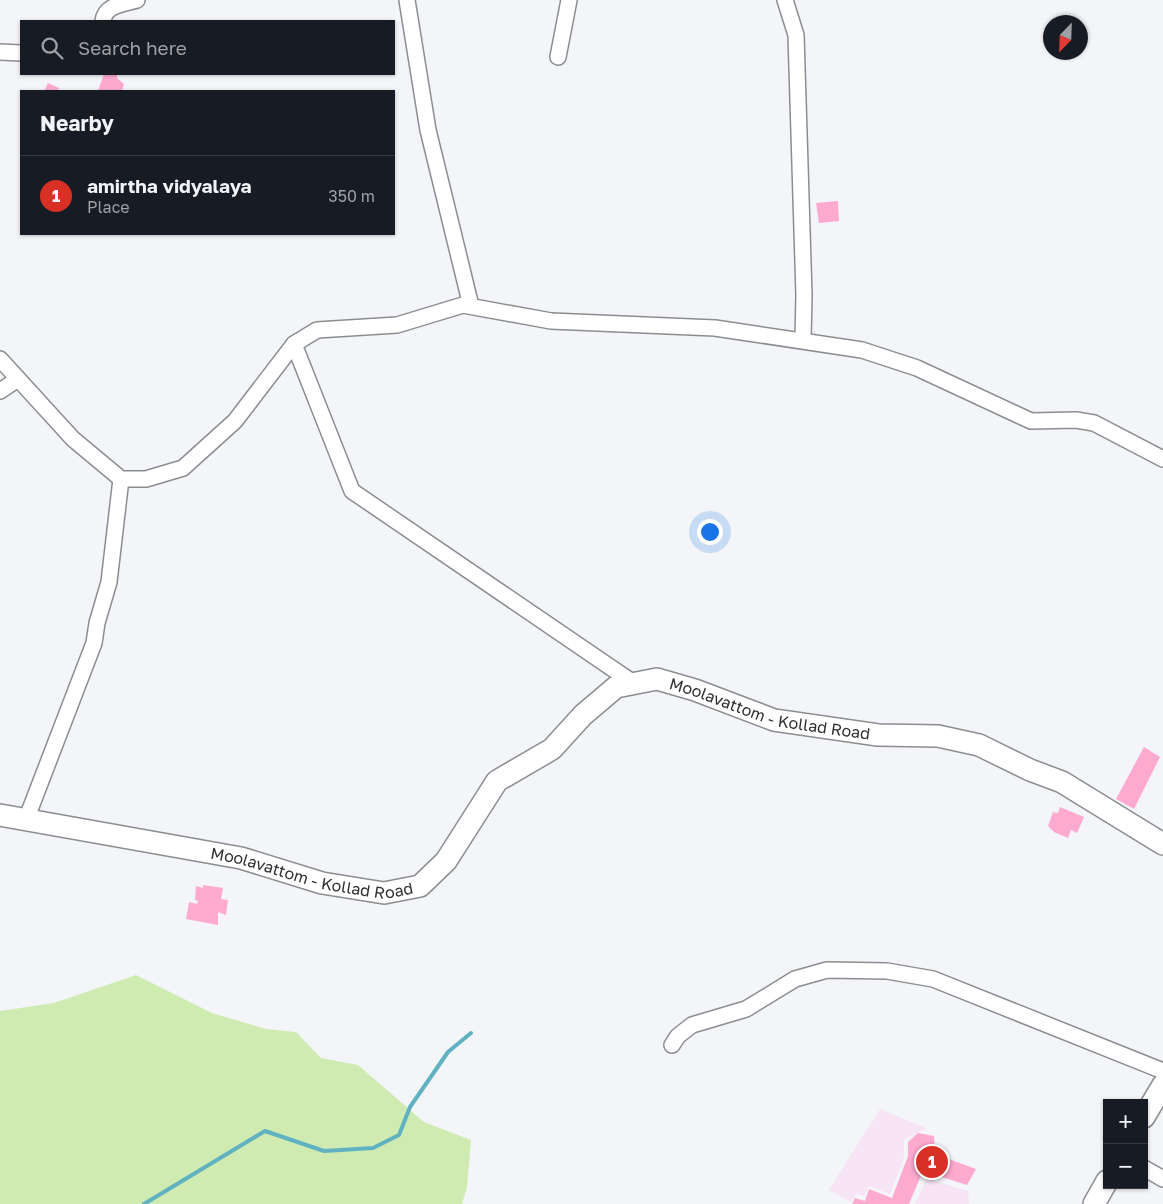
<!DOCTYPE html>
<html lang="en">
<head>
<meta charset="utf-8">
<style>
	body { margin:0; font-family:"Golos Text",sans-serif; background:#20242c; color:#f1f3f6 }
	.controls { position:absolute; right:15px; bottom:15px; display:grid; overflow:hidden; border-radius:0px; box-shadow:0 1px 4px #0004 }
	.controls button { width:45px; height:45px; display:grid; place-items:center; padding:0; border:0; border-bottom:1px solid #363941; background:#171b24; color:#f1f3f6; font:25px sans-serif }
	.compass { position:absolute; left:1043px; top:15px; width:45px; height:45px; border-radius:50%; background:#171b24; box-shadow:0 1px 4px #0004; rotate:203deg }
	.you { position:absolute; left:709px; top:531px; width:18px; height:18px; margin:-12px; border:4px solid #fff; border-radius:50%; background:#1a73e8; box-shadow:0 0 0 8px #1a73e833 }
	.badge { display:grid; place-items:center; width:32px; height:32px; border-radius:50%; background:#d93025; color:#fff; font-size:16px; font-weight:700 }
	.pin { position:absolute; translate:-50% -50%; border:2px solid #fff; box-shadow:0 1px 5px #0006 }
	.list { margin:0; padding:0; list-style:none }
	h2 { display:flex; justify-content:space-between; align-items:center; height:65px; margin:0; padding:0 20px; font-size:21px }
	h2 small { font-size:16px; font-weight:400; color:#9ea1a6 }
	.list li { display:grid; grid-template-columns:32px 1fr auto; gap:15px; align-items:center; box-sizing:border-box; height:80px; padding:0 20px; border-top:1px solid #363941 }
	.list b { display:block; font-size:19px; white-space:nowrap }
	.list p { margin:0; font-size:16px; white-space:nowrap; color:#9ea1a6 }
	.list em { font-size:16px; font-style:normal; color:#9ea1a6 }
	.icon { flex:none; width:28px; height:28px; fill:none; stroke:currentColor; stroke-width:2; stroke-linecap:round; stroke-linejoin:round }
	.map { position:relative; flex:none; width:1163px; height:1204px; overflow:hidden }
	.search { position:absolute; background:#171b24; box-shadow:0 1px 4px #0004; left:20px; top:20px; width:375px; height:55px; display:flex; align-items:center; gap:12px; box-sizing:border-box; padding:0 18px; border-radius:0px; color:#9ea1a6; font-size:19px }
	.panel { position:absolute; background:#171b24; box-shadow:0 1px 4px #0004; left:20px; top:90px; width:375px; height:145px; border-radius:0px }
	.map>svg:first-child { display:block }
	.education { fill:#f7e4f5 }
	.green { fill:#cfebb2 }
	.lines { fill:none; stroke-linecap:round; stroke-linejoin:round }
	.stream { stroke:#60b2c0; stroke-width:4 }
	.building { fill:#feaacf }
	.street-casing { stroke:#8c8d91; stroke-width:18 }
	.secondary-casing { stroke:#8c8d91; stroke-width:24 }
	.street { stroke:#fff; stroke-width:15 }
	.secondary { stroke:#fff; stroke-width:21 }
	.labels { text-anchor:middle; stroke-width:4.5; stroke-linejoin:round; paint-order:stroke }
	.street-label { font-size:16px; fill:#2f2f31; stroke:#fff }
</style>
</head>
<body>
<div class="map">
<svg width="1163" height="1204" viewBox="0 0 1163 1204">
	<rect width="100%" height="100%" fill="#f3f5f9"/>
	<!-- education -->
	<g class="education">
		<path d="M880,1109L926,1128L904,1140V1157L890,1194L869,1186L864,1196L856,1194L851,1202L829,1190Z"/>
		<path d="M927,1179L968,1191L969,1204H915Z"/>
	</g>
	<!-- green -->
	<path class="green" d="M136,975L212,1013L266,1029L296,1032L321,1058L358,1065L424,1122L471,1140L467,1187L462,1204H0V1011L54,1003Z"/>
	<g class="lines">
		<!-- stream -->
		<path class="stream" d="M144,1204L265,1131L324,1151L373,1148L399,1135L410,1107L448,1052L471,1033"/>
	</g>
	<!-- building -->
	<g class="building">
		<path d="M104,74L117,75V78L124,84L122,91H98Z"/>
		<path d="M48,83L59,88L58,91H44Z"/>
		<path d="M838,201L839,221L819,223L816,203Z"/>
		<path d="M1144,747L1160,757L1134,809L1116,799Z"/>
		<path d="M1060,807L1084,817L1077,833L1071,830L1068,838L1054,832L1048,826L1053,812L1058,813Z"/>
		<path d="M203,885L223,888L221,899L228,900L226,915L218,912V925L186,919L189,902L197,904L198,901L195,900L196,886L203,888Z"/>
		<path d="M918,1133L934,1136L935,1154L976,1169L967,1185L923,1171L909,1204H852L855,1198L865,1201L869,1189L892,1198L908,1156V1142Z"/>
	</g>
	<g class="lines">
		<defs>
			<g id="street">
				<path d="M407,0L428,130L471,306"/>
				<path d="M785,0L796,35L804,295L803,340"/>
				<path d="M103,21C105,5 123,4 137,0"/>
				<path d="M0,52L21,53"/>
				<path d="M558,57L569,0"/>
				<path d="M294,344L352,491L635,684"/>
				<path d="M0,359L73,439L121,479H146L183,468L235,421L294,344L317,330L397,325L463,305L551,321L715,328L862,350L917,368L1031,421L1076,420L1094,423L1163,459"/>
				<path d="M0,391L18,379"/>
				<path d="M26,820L94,643L97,623L109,582L121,479"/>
				<path d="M672,1045L678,1036L692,1025L746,1009L795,979L827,970L887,971L933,979L1163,1071"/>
				<path d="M1144,1168L1163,1179"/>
			</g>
			<g id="secondary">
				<path id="s1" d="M0,815L241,858L322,883L384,893L420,886L446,861L497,781L552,749L583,715L616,687L657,679L695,690L774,720L878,735L938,736L979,745L1030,770L1062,782L1163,844"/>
				<path d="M1144,1117L1163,1085"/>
				<path d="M1094,1204L1107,1181"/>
			</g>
		</defs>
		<!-- street casing -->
		<use href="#street" class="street-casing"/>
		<!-- secondary casing -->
		<use href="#secondary" class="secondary-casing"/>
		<!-- street -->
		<use href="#street" class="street"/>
		<!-- secondary -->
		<use href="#secondary" class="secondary"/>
	</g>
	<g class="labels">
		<!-- street labels -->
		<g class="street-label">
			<text dy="6" stroke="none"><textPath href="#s1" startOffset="872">Moolavattom - Kollad Road</textPath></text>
			<text dy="6" stroke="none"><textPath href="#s1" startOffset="318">Moolavattom - Kollad Road</textPath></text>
		</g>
	</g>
</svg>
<div class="controls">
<button>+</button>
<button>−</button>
</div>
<svg class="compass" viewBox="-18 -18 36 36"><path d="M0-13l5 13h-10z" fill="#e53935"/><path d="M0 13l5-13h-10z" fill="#9ea1a6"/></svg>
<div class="you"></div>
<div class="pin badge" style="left:932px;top:1162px">1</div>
<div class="search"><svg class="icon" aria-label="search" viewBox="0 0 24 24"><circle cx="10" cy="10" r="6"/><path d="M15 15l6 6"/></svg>Search here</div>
<section class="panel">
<h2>Nearby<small></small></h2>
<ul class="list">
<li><span class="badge">1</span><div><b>amirtha vidyalaya</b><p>Place</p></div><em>350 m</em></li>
</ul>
</section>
</div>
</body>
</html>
